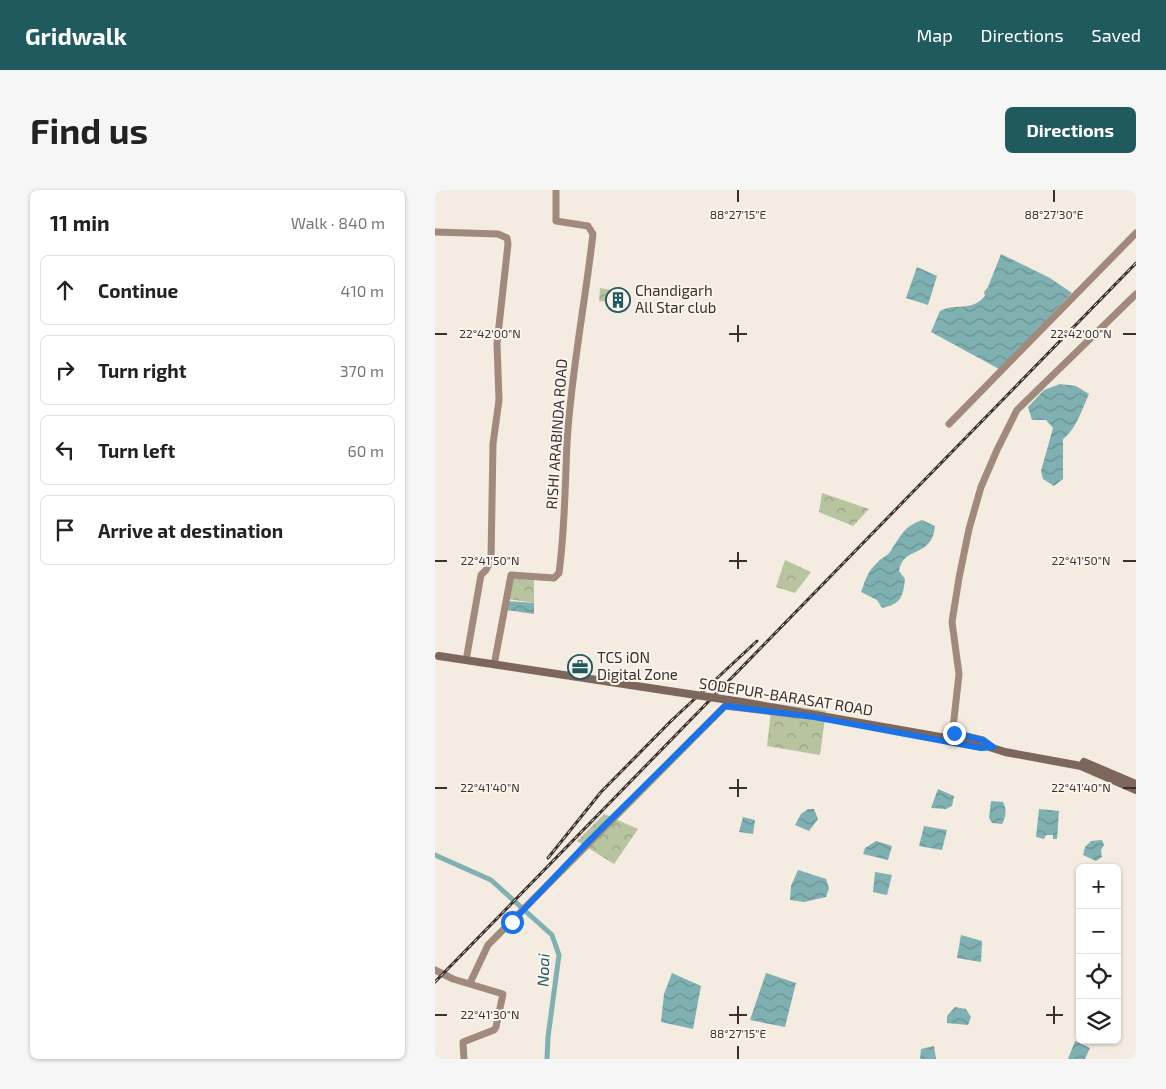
<!DOCTYPE html>
<html lang="en">
<head>
<meta charset="utf-8">
<style>
	body { margin:0; font-family:"Exo 2",sans-serif; background:#f6f6f6; color:#222 }
	.controls { position:absolute; right:15px; bottom:15px; display:grid; overflow:hidden; border-radius:8px; box-shadow:0 1px 4px #0004 }
	.controls button { width:45px; height:45px; display:grid; place-items:center; padding:0; border:0; border-bottom:1px solid #e0e0e0; background:#fff; color:#222; font:25px sans-serif }
	.stop { position:absolute; width:15px; height:15px; margin:-11px; border:4px solid #1a73e8; border-radius:50%; background:#fff }
	.stop.end { background:#1a73e8; border-color:#fff; box-shadow:0 1px 5px #0008 }
	.list { margin:0; padding:0; list-style:none }
	h2 { display:flex; justify-content:space-between; align-items:center; height:65px; margin:0; padding:0 20px; font-size:21px }
	h2 small { font-size:16px; font-weight:400; color:#767676 }
	.list li { display:grid; grid-template-columns:32px 1fr auto; gap:15px; align-items:center; box-sizing:border-box; height:70px; margin:0 10px 10px; padding:0 10px; border:1px solid #e0e0e0; border-radius:8px }
	.list b { display:block; font-size:19px; white-space:nowrap }
	.list em { font-size:16px; font-style:normal; color:#767676 }
	.icon { flex:none; width:28px; height:28px; fill:none; stroke:currentColor; stroke-width:2; stroke-linecap:round; stroke-linejoin:round }
	.map { position:relative; flex:none; width:701px; height:869px; overflow:hidden; border-radius:8px }
	header { display:flex; align-items:center; gap:30px; box-sizing:border-box; height:70px; padding:0 25px; background:#1f5a5e; color:#fff }
	header strong { font-size:24px }
	nav { display:flex; gap:28px; margin-inline-start:auto; font-size:18px }
	.intro { display:flex; align-items:center; justify-content:space-between; box-sizing:border-box; height:120px; padding:0 30px }
	h1 { margin:0; font-size:35px }
	.button { padding:12px 22px; border-radius:8px; background:#1f5a5e; color:#fff; font-size:18px; font-weight:700 }
	main { display:flex; gap:30px; padding:0 30px }
	aside { flex:1; background:#fff; border-radius:8px; box-shadow:0 1px 4px #0004 }
	.map>svg:first-child { display:block }
	.park { fill:url(#park-crowns) }
	.water { fill:url(#water-waves) }
	.lines { fill:none; stroke-linecap:round; stroke-linejoin:round }
	.canal { stroke:#7fb0b2; stroke-width:5 }
	.secondary { stroke:#a18a7d; stroke-width:7 }
	.primary { stroke:#7d675c; stroke-width:8 }
	.rail-casing { stroke:#3b302b; stroke-width:3 }
	.rail { stroke:#fbf5ee; stroke-width:1; stroke-dasharray:4; stroke-linecap:butt }
	.primary-bridge { stroke:#7d675c; stroke-width:8 }
	.route { stroke:#1a73e8; stroke-width:6 }
	.ticks { fill:none; stroke:#3b302b; stroke-width:2 }
	.labels { text-anchor:middle; stroke-width:4; stroke-linejoin:round; paint-order:stroke }
	.poi-label { font-size:15px; fill:#3b302b; stroke:#fbf5ee; text-anchor:start }
	.street-label { font-size:15px; fill:#3b302b; stroke:#fbf5ee }
	.water-label { font-size:16px; font-style:italic; fill:#1f5a5e; stroke:#fbf5ee }
	.ticks-label { font-size:12px; text-anchor:middle; fill:#3b302b; stroke:#fbf5ee; stroke-width:4; stroke-linejoin:round; paint-order:stroke }
</style>
</head>
<body>
<header>
<strong>Gridwalk</strong>
<nav><a>Map</a><a>Directions</a><a>Saved</a></nav>
</header>
<div class="intro"><h1>Find us</h1><a class="button">Directions</a></div>
<main>
<aside>
<h2>11 min<small>Walk · 840 m</small></h2>
<ul class="list">
<li><svg class="icon" aria-label="ahead" viewBox="0 0 24 24"><path d="M12 20V5M6 11l6-6 6 6"/></svg><div><b>Continue</b></div><em>410 m</em></li>
<li><svg class="icon" aria-label="right" viewBox="0 0 24 24"><path d="M7 20v-9h11M14 6l5 5-5 5"/></svg><div><b>Turn right</b></div><em>370 m</em></li>
<li><svg class="icon" aria-label="left" viewBox="0 0 24 24"><path d="M17 20v-9H6M10 6l-5 5 5 5"/></svg><div><b>Turn left</b></div><em>60 m</em></li>
<li><svg class="icon" aria-label="arrive" viewBox="0 0 24 24"><path d="M6 21V4h12l-3 4 3 4H6"/></svg><div><b>Arrive at destination</b></div></li>
</ul>
</aside>
<div class="map">
<svg width="701" height="869" viewBox="0 0 701 869">
	<defs>
		<pattern id="park-crowns" width="20" height="18" patternUnits="userSpaceOnUse" patternTransform="scale(1.25)"><rect width="20" height="18" fill="#b8c4a0"/><path d="M2 6a3 3 0 1 1 6 0M12 15a3 3 0 1 1 6 0" fill="none" stroke="#97a083"/></pattern>
		<pattern id="water-waves" width="16" height="10" patternUnits="userSpaceOnUse" patternTransform="scale(1.25)"><rect width="16" height="10" fill="#7fb0b2"/><path d="M0 5q4-4 8 0t8 0" fill="none" stroke="#699091"/></pattern>
	</defs>
	<rect width="100%" height="100%" fill="#f4ebe1"/>
	<!-- park -->
	<g class="park">
		<path d="M165,98L176,100L175,112L164,111Z"/>
		<path d="M387,303L434,319L418,336L384,322Z"/>
		<path d="M350,370L376,382L360,403L341,397Z"/>
		<path d="M77,387L99,388V413L73,409Z"/>
		<path d="M337,513L391,521L385,565L332,556Z"/>
		<path d="M169,624L203,639L179,674L142,651Z"/>
	</g>
	<!-- water -->
	<g class="water">
		<path d="M566,64L615,88L637,103L564,179L496,142L505,121C522,112 535,123 550,106L549,102L553,97Z"/>
		<path d="M482,77L502,86L493,115L471,108Z"/>
		<path d="M625,194L641,196L654,204C647,219 641,240 628,249V289L619,296L608,289L606,281L618,238L611,230H597L593,217L609,200Z"/>
		<path d="M487,330L500,336C497,369 468,355 464,381L470,389C468,407 466,414 447,418L442,410L426,402C430,391 433,380 443,372C446,368 452,366 455,362C465,347 469,336 487,330Z"/>
		<path d="M73,411L99,413V424L72,420Z"/>
		<path d="M503,599L519,606L517,616L511,619L496,618Z"/>
		<path d="M556,611L568,612C572,619 571,627 567,634L557,633L554,628Z"/>
		<path d="M373,619H379L383,629L374,641L360,635L366,624Z"/>
		<path d="M604,619L624,621L622,649H618V645H611L609,649L601,647Z"/>
		<path d="M308,627L320,630L318,644L304,642Z"/>
		<path d="M489,636L512,640L507,660L484,656Z"/>
		<path d="M667,650L669,655L666,660L667,667L661,671L648,665L650,657L656,651Z"/>
		<path d="M441,651L457,656L453,670L428,664L430,658Z"/>
		<path d="M363,680L391,689L394,698L391,707L369,712L355,710L356,696Z"/>
		<path d="M440,682L457,685L452,705L438,702Z"/>
		<path d="M526,745L547,751L546,772L522,768Z"/>
		<path d="M237,783L266,796L258,839L226,832L229,804Z"/>
		<path d="M331,783L361,793L350,837L315,830Z"/>
		<path d="M520,817L531,819L536,827L533,835L512,833V826Z"/>
		<path d="M640,851L655,858L650,869H633Z"/>
		<path d="M499,856L501,869H485L486,859Z"/>
	</g>
	<g class="lines">
		<!-- canal -->
		<path class="canal" d="M0,665L56,690L117,745L124,765L113,847L112,869"/>
		<!-- secondary -->
		<g class="secondary">
			<path d="M0,42L63,44L72,48L73,54L62,154L64,210L58,254L56,370L51,380L46,385L32,465"/>
			<path d="M514,234L701,43"/>
			<path d="M60,470L76,385L119,388L124,383C130,338 130,298 132,253C136,183 150,114 158,44L153,36L121,31V0"/>
			<path d="M557,557L548,550L519,543L518,538L524,484L517,432L524,388L534,339L546,297L562,260L582,220L701,104"/>
			<path d="M0,780L18,789L68,804L61,837L59,840L28,852L29,869"/>
			<path d="M35,793L53,755L290,516L363,525"/>
		</g>
		<!-- primary -->
		<g class="primary">
			<path d="M545,554L570,562L646,576L701,600"/>
			<path d="M649,572L701,594"/>
		</g>
		<defs>
			<g id="rail">
				<path d="M113,668L166,602L237,530L322,451"/>
				<path d="M0,792L701,73"/>
			</g>
		</defs>
		<!-- rail casing -->
		<use href="#rail" class="rail-casing"/>
		<!-- rail -->
		<use href="#rail" class="rail"/>
		<!-- primary-bridge -->
		<path class="primary-bridge" d="M4,466L307,512L545,554"/>
	</g>
	<g class="lines">
		<!-- route -->
		<path class="route" d="M77,732L149,656L290,516L379,527L546,558L558,557L548,550L519,543"/>
	</g>
	<!-- ticks -->
	<path class="ticks" d="M303,0V12M619,0V12M303,135V152M0,144H12M294,144H312M688,144H701M303,362V379M0,371H12M294,371H312M688,371H701M303,589V607M0,598H12M294,598H312M688,598H701M303,816V834M619,816V834M0,825H12M294,825H312M611,825H628M303,856V869"/>
	<!-- icons -->
	<defs>
		<symbol id="building-ring" viewBox="-11 -11 22 22"><circle r="9.5" fill="#fbf5ee" stroke="#1f5a5e" stroke-width="1.5"/><path d="M-4-6H4V6H1V3H-1V6H-4ZM-2.5-4.3h1.7v1.8h-1.7ZM.8-4.3h1.7v1.8H.8ZM-2.5-1h1.7V.8h-1.7ZM.8-1h1.7V.8H.8Z" fill="#1f5a5e"/></symbol>
		<symbol id="office-ring" viewBox="-11 -11 22 22"><circle r="9.5" fill="#fbf5ee" stroke="#1f5a5e" stroke-width="1.5"/><path d="M-6-3h4V-5.5h4V-3h4V5H-6ZM-1-4.5V-3h2v-1.5ZM-6 0V1H6V0Z" fill="#1f5a5e"/></symbol>
	</defs>
	<g fill-rule="evenodd">
		<use href="#building-ring" x="169" y="96" width="28" height="28"/>
		<use href="#office-ring" x="131" y="463" width="28" height="28"/>
	</g>
	<g class="labels">
		<!-- poi labels -->
		<g class="poi-label">
			<text x="200" y="106">Chandigarh<tspan x="200" dy="17">All Star club</tspan></text>
			<text x="162" y="473">TCS iON<tspan x="162" dy="17">Digital Zone</tspan></text>
		</g>
		<!-- street labels -->
		<g class="street-label">
			<text transform="translate(122 244) rotate(-86)" y="5">RISHI ARABINDA ROAD</text>
			<text transform="translate(351 507) rotate(9)" y="5">SODEPUR-BARASAT ROAD</text>
		</g>
		<!-- water labels -->
		<g class="water-label">
			<text transform="translate(108 780) rotate(-88)" y="6">Noai</text>
		</g>
	</g>
	<g class="ticks-label">
		<text x="303" y="29">88°27'15"E</text>
		<text x="619" y="29">88°27'30"E</text>
		<text x="55" y="148">22°42'00"N</text>
		<text x="646" y="148">22°42'00"N</text>
		<text x="55" y="375">22°41'50"N</text>
		<text x="646" y="375">22°41'50"N</text>
		<text x="55" y="602">22°41'40"N</text>
		<text x="646" y="602">22°41'40"N</text>
		<text x="55" y="829">22°41'30"N</text>
		<text x="303" y="848">88°27'15"E</text>
	</g>
</svg>
<div class="controls">
<button>+</button>
<button>−</button>
<button><svg class="icon" aria-label="locate" viewBox="0 0 24 24"><circle cx="12" cy="12" r="6"/><path d="M12 2v4M12 18v4M2 12h4M18 12h4"/></svg></button>
<button><svg class="icon" aria-label="layers" viewBox="0 0 24 24"><path d="M12 4l9 5-9 5-9-5zM3 14l9 5 9-5"/></svg></button>
</div>
<div class="stop" style="left:77px;top:732px"></div>
<div class="stop end" style="left:519px;top:543px"></div>
</div>
</main>
</body>
</html>
